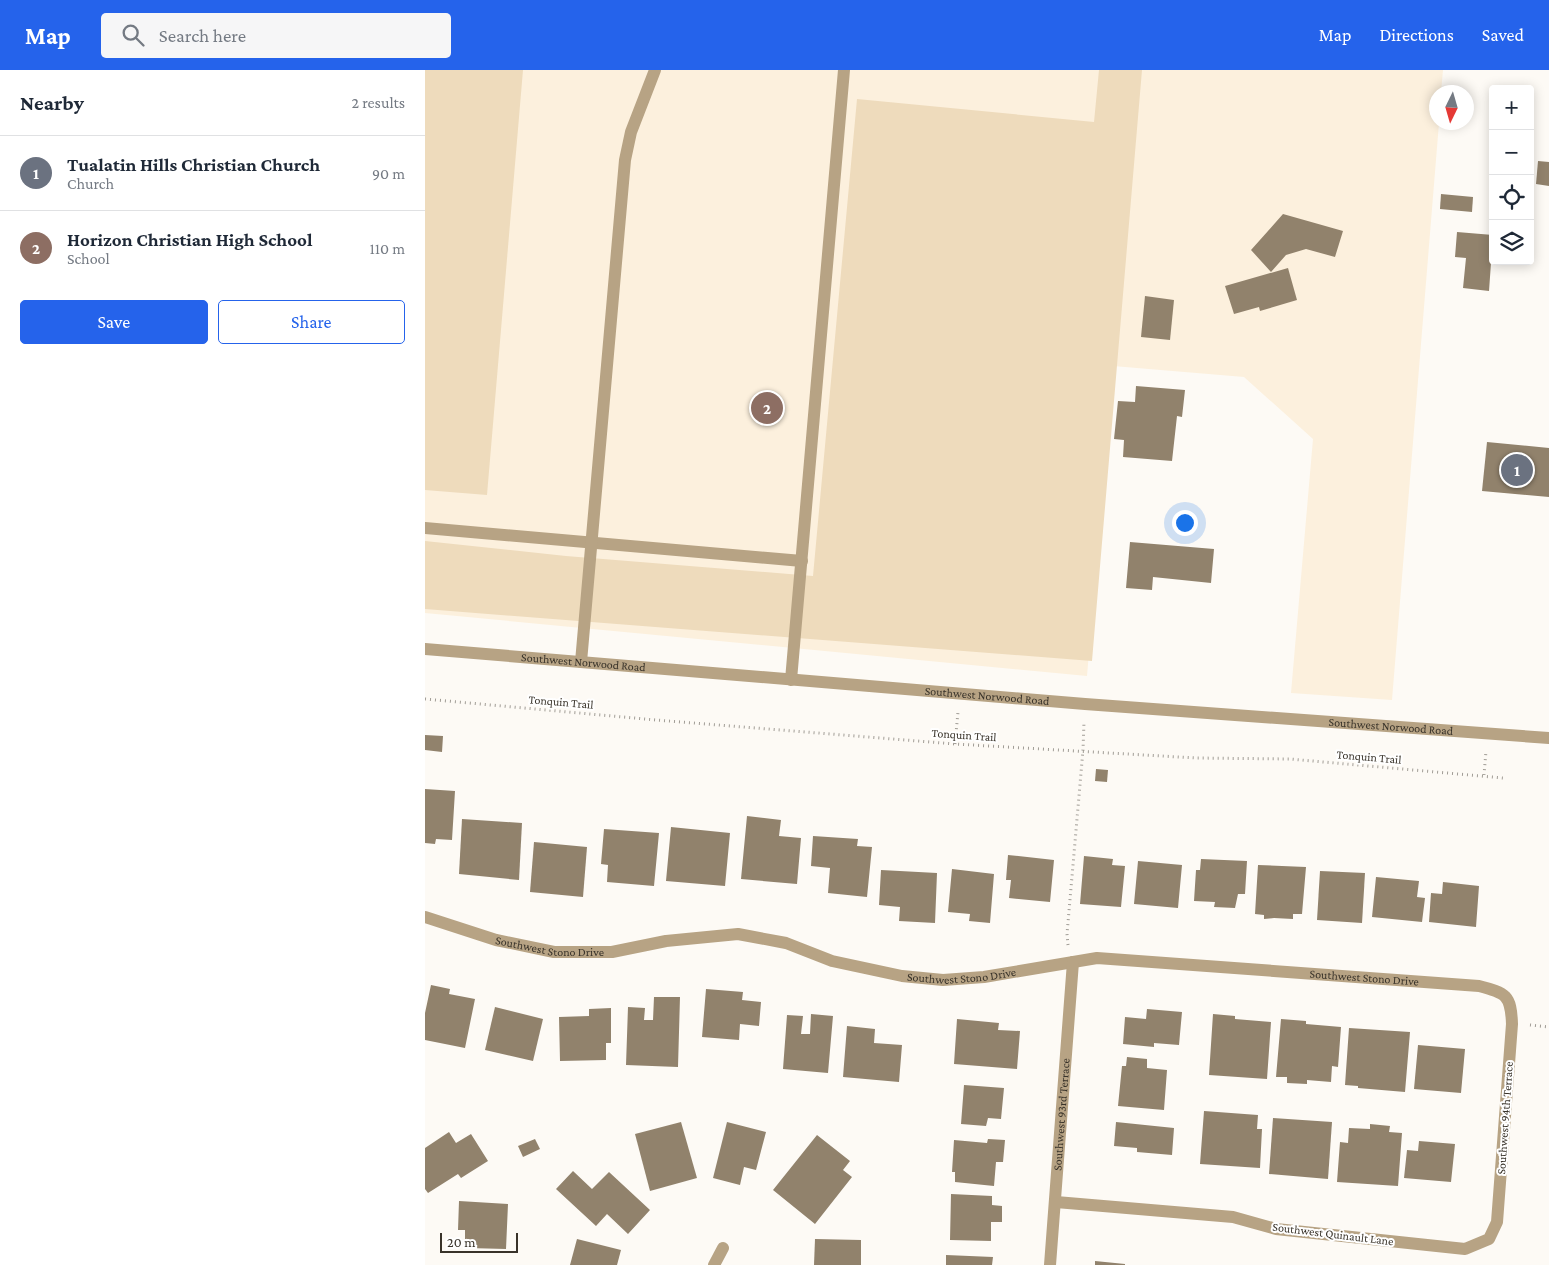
<!DOCTYPE html>
<html lang="en">
<head>
<meta charset="utf-8">
<style>
	body { margin:0; font-family:"Crimson Pro",serif; background:#f6f6f7; color:#1f2937 }
	.controls { position:absolute; right:15px; top:15px; display:grid; overflow:hidden; border-radius:5px; box-shadow:0 2px 12px #0003 }
	.controls button { width:45px; height:45px; display:grid; place-items:center; padding:0; border:0; border-bottom:1px solid #e0e1e3; background:#fff; color:#1f2937; font:25px sans-serif }
	.compass { position:absolute; left:1004px; top:15px; width:45px; height:45px; border-radius:50%; background:#fff; box-shadow:0 2px 12px #0003; rotate:185deg }
	.scale { position:absolute; left:15px; bottom:12px; width:78px; box-sizing:border-box; padding-left:5px; border:2px solid #39332a; border-top:0; font-size:14px; line-height:18px; white-space:nowrap; color:#39332a; -webkit-text-stroke:4px #fff; paint-order:stroke }
	.you { position:absolute; left:759px; top:452px; width:18px; height:18px; margin:-12px; border:4px solid #fff; border-radius:50%; background:#1a73e8; box-shadow:0 0 0 8px #1a73e833 }
	.badge { display:grid; place-items:center; width:32px; height:32px; border-radius:50%; background:#2563eb; color:#fff; font-size:16px; font-weight:700 }
	.pin { position:absolute; translate:-50% -50%; border:2px solid #fff; box-shadow:0 1px 5px #0006 }
	.list { margin:0; padding:0; list-style:none }
	h2 { display:flex; justify-content:space-between; align-items:center; height:65px; margin:0; padding:0 20px; font-size:21px }
	h2 small { font-size:16px; font-weight:400; color:#747a83 }
	.list li { display:grid; grid-template-columns:32px 1fr auto; gap:15px; align-items:center; box-sizing:border-box; height:75px; padding:0 20px; border-top:1px solid #e0e1e3 }
	.list b { display:block; font-size:19px; white-space:nowrap }
	.list p { margin:0; font-size:16px; white-space:nowrap; color:#747a83 }
	.list em { font-size:16px; font-style:normal; color:#747a83 }
	.actions { display:flex; gap:10px; padding:15px 20px }
	.actions a { flex:1; padding:11px 0; border:1px solid #2563eb; border-radius:5px; text-align:center; font-size:18px; color:#2563eb }
	.actions .main { background:#2563eb; color:#fff }
	.icon { flex:none; width:28px; height:28px; fill:none; stroke:currentColor; stroke-width:2; stroke-linecap:round; stroke-linejoin:round }
	.map { position:relative; flex:none; width:1124px; height:1195px; overflow:hidden }
	header { display:flex; align-items:center; gap:30px; box-sizing:border-box; height:70px; padding:0 25px; background:#2563eb; color:#fff }
	header strong { font-size:24px }
	nav { display:flex; gap:28px; margin-inline-start:auto; font-size:18px }
	.search { width:350px; height:45px; background:#f6f6f7; display:flex; align-items:center; gap:12px; box-sizing:border-box; padding:0 18px; border-radius:5px; color:#747a83; font-size:19px }
	main { display:flex }
	aside { flex:1; background:#fff }
	.map>svg:first-child { display:block }
	.built { fill:#fcf0dd }
	.green { fill:#eedbbc }
	.building { fill:#91826c }
	.lines { fill:none; stroke-linecap:round; stroke-linejoin:round }
	.path { stroke:#a09c95; stroke-width:3; stroke-dasharray:1 4; stroke-linecap:butt }
	.minor { stroke:#b7a384; stroke-width:12 }
	.labels { text-anchor:middle; stroke-width:4; stroke-linejoin:round; paint-order:stroke }
	.street-label { font-size:12px; fill:#39332a; stroke:#fff }
</style>
</head>
<body>
<header>
<strong>Map</strong>
<div class="search"><svg class="icon" aria-label="search" viewBox="0 0 24 24"><circle cx="10" cy="10" r="6"/><path d="M15 15l6 6"/></svg>Search here</div>
<nav><a>Map</a><a>Directions</a><a>Saved</a></nav>
</header>
<main>
<aside>
<h2>Nearby<small>2 results</small></h2>
<ul class="list">
<li><span class="badge" style="background:#6b7280">1</span><div><b>Tualatin Hills Christian Church</b><p>Church</p></div><em>90 m</em></li>
<li><span class="badge" style="background:#8d6e63">2</span><div><b>Horizon Christian High School</b><p>School</p></div><em>110 m</em></li>
</ul>
<div class="actions"><a class="main">Save</a><a>Share</a></div>
</aside>
<div class="map">
<svg width="1124" height="1195" viewBox="0 0 1124 1195">
	<rect width="100%" height="100%" fill="#fdfaf5"/>
	<!-- built -->
	<path class="built" d="M0,0H1018L1016,22H1012V52L1014,53L967,630L866,623L888,369L819,307L688,296L662,606L0,543Z"/>
	<!-- green -->
	<g class="green">
		<path d="M0,0H98L62,425L0,420Z"/>
		<path d="M674,0H717L667,591L0,539V471L141,486L388,506L432,29L669,52Z"/>
	</g>
	<!-- building -->
	<g class="building">
		<path d="M1113,91L1124,92V116L1111,114Z"/>
		<path d="M1016,124L1048,127L1047,142L1015,139Z"/>
		<path d="M858,144L918,161L910,187L881,179L861,185L846,202L826,180Z"/>
		<path d="M1032,162L1068,165L1064,221L1038,218L1041,188L1030,187Z"/>
		<path d="M863,198L872,230L835,241L834,237L809,244L800,216Z"/>
		<path d="M720,226L749,230L745,270L716,267Z"/>
		<path d="M711,316L760,320L757,347L752,346L747,391L698,387L699,370L689,369L693,331L710,332Z"/>
		<path d="M1062,372L1124,378V427L1057,421Z"/>
		<path d="M705,472L789,479L786,513L728,507L727,520L701,518Z"/>
		<path d="M0,665L18,666L17,682L0,680Z"/>
		<path d="M671,699L683,700L682,712L670,711Z"/>
		<path d="M0,719L30,721L27,770L11,769L10,774L0,773Z"/>
		<path d="M322,746L356,750L354,766L376,768L372,814L316,809Z"/>
		<path d="M37,749L97,753L94,810L34,804Z"/>
		<path d="M246,757L305,763L300,816L241,811Z"/>
		<path d="M179,759L234,763L229,816L182,812L183,795L176,794Z"/>
		<path d="M388,766L433,769L432,776L447,777L442,827L403,823L405,798L386,796Z"/>
		<path d="M109,772L162,777L158,827L105,822Z"/>
		<path d="M583,785L629,790L625,832L584,828L586,810H581Z"/>
		<path d="M659,786L688,789L687,795L700,796L696,837L655,834Z"/>
		<path d="M776,789L822,791L820,824H813L810,838L789,837L790,832L769,831L771,800H775Z"/>
		<path d="M713,791L757,795L753,838L709,834Z"/>
		<path d="M833,795L881,797L877,844H868V849L849,848L839,849V845L830,844Z"/>
		<path d="M527,799L569,804L565,853L544,851L545,844L523,842Z"/>
		<path d="M456,800L512,803L510,853L474,851L475,837L454,835Z"/>
		<path d="M895,801L940,803L937,853L892,850Z"/>
		<path d="M951,807L994,811L992,827L1000,828L997,852L947,847Z"/>
		<path d="M1018,812L1054,816L1051,857L1004,852L1006,823L1017,824Z"/>
		<path d="M6,915L25,919L24,924L50,929L40,978L0,970V943Z"/>
		<path d="M281,919L318,922L317,930L336,932L334,956L315,954L314,970L277,967Z"/>
		<path d="M229,927H255L253,997L201,995L203,937L220,938L219,950H228Z"/>
		<path d="M70,937L118,949L108,991L60,980Z"/>
		<path d="M186,938V973H181V990L135,991L134,947L164,946V939Z"/>
		<path d="M722,939L757,942L754,975L729,973V977L698,974L700,947L721,949Z"/>
		<path d="M386,944L408,946L403,1003L358,999L362,945L378,946L376,964H385Z"/>
		<path d="M788,944L810,946V949L846,952L842,1009L784,1005Z"/>
		<path d="M532,949L574,953L573,960L595,961L592,999L529,994Z"/>
		<path d="M856,949L881,951V954L916,957L913,997L907,996L906,1012L882,1010V1014L862,1013V1007H851Z"/>
		<path d="M422,956L450,959L449,973L477,975L474,1012L418,1007Z"/>
		<path d="M924,958L985,962L980,1022L933,1018V1016L920,1015Z"/>
		<path d="M993,975L1040,979L1036,1023L989,1019Z"/>
		<path d="M702,987L722,989V998L742,1000L739,1040L693,1036L697,996H701Z"/>
		<path d="M539,1015L579,1018L576,1049L563,1048L561,1056L536,1054Z"/>
		<path d="M779,1041L833,1045L832,1059H837L835,1098L775,1094Z"/>
		<path d="M848,1048L907,1052L903,1109L844,1104Z"/>
		<path d="M256,1052L272,1108L225,1121L210,1064Z"/>
		<path d="M302,1052L341,1062L331,1100L319,1097L315,1115L288,1108Z"/>
		<path d="M691,1052L749,1058L747,1085L712,1082V1078L689,1076Z"/>
		<path d="M945,1054L965,1056L964,1062L977,1063L973,1116L912,1112L915,1072L923,1073L924,1058L945,1059Z"/>
		<path d="M24,1062L31,1073L46,1064L63,1091L36,1108L33,1104L3,1123L0,1119V1078Z"/>
		<path d="M392,1065L425,1091L418,1100L427,1107L390,1154L348,1120Z"/>
		<path d="M110,1069L115,1079L98,1087L93,1076Z"/>
		<path d="M563,1069L580,1070L578,1092H571L569,1116L530,1112V1102H527L529,1070L562,1073Z"/>
		<path d="M994,1071L1030,1074L1026,1112L979,1108L982,1080L993,1081Z"/>
		<path d="M148,1101L167,1119L184,1102L225,1140L203,1164L182,1144L171,1156L131,1119Z"/>
		<path d="M526,1124L567,1126V1135L577,1136V1152H566V1171L525,1170Z"/>
		<path d="M34,1131L83,1134L81,1179L43,1178L44,1169H40V1160H33Z"/>
		<path d="M152,1169L196,1180L192,1195H145Z"/>
		<path d="M390,1169L436,1170V1195H389Z"/>
		<path d="M521,1185L568,1187L567,1195H521Z"/>
		<path d="M670,1191L700,1194V1195H670Z"/>
	</g>
	<g class="lines">
		<!-- path -->
		<g class="path">
			<path d="M0,629L231,650L530,674L771,688L865,689L1078,708"/>
			<path d="M530,674L533,642"/>
			<path d="M1059,705L1061,681"/>
			<path d="M643,875L642,864L658,680L659,652"/>
			<path d="M1105,955L1124,957"/>
		</g>
		<!-- minor -->
		<g class="minor">
			<path d="M0,458L377,491"/>
			<path id="s1" d="M0,579L660,634L1124,668"/>
			<path d="M156,592L200,90L206,62L230,0"/>
			<path d="M366,610L419,0"/>
			<path id="s2" d="M0,847L71,870L129,882H187L241,871L313,864L361,873L407,891L477,906L518,910L559,907L672,888L1054,916C1081,923 1086,925 1087,954L1072,1152L1064,1169L1040,1179L851,1159L808,1147L631,1132"/>
			<path d="M289,1195L298,1178"/>
			<path id="s3" d="M625,1195L648,892"/>
		</g>
	</g>
	<g class="labels">
		<!-- street labels -->
		<g class="street-label">
			<text dy="4" stroke="none"><textPath href="#s1" startOffset="159">Southwest Norwood Road</textPath></text>
			<text dy="4" stroke="none"><textPath href="#s1" startOffset="564">Southwest Norwood Road</textPath></text>
			<text transform="translate(136 632) rotate(5)" y="4">Tonquin Trail</text>
			<text dy="4" stroke="none"><textPath href="#s1" startOffset="969">Southwest Norwood Road</textPath></text>
			<text transform="translate(539 665) rotate(4)" y="4">Tonquin Trail</text>
			<text transform="translate(944 687) rotate(5)" y="4">Tonquin Trail</text>
			<text dy="4" stroke="none"><textPath href="#s2" startOffset="129">Southwest Stono Drive</textPath></text>
			<text dy="4" stroke="none"><textPath href="#s2" startOffset="549">Southwest Stono Drive</textPath></text>
			<text dy="4" stroke="none"><textPath href="#s2" startOffset="954">Southwest Stono Drive</textPath></text>
			<text dy="4" stroke="none"><textPath href="#s3" startOffset="151">Southwest 93rd Terrace</textPath></text>
			<text transform="translate(1080 1048) rotate(-86)" y="4">Southwest 94th Terrace</text>
			<text transform="translate(908 1164) rotate(7)" y="4">Southwest Quinault Lane</text>
		</g>
	</g>
</svg>
<div class="controls">
<button>+</button>
<button>−</button>
<button><svg class="icon" aria-label="locate" viewBox="0 0 24 24"><circle cx="12" cy="12" r="6"/><path d="M12 2v4M12 18v4M2 12h4M18 12h4"/></svg></button>
<button><svg class="icon" aria-label="layers" viewBox="0 0 24 24"><path d="M12 4l9 5-9 5-9-5zM3 14l9 5 9-5"/></svg></button>
</div>
<svg class="compass" viewBox="-18 -18 36 36"><path d="M0-13l5 13h-10z" fill="#e53935"/><path d="M0 13l5-13h-10z" fill="#747a83"/></svg>
<div class="scale">20 m</div>
<div class="you"></div>
<div class="pin badge" style="left:1092px;top:400px;background:#6b7280">1</div>
<div class="pin badge" style="left:342px;top:338px;background:#8d6e63">2</div>
</div>
</main>
</body>
</html>
